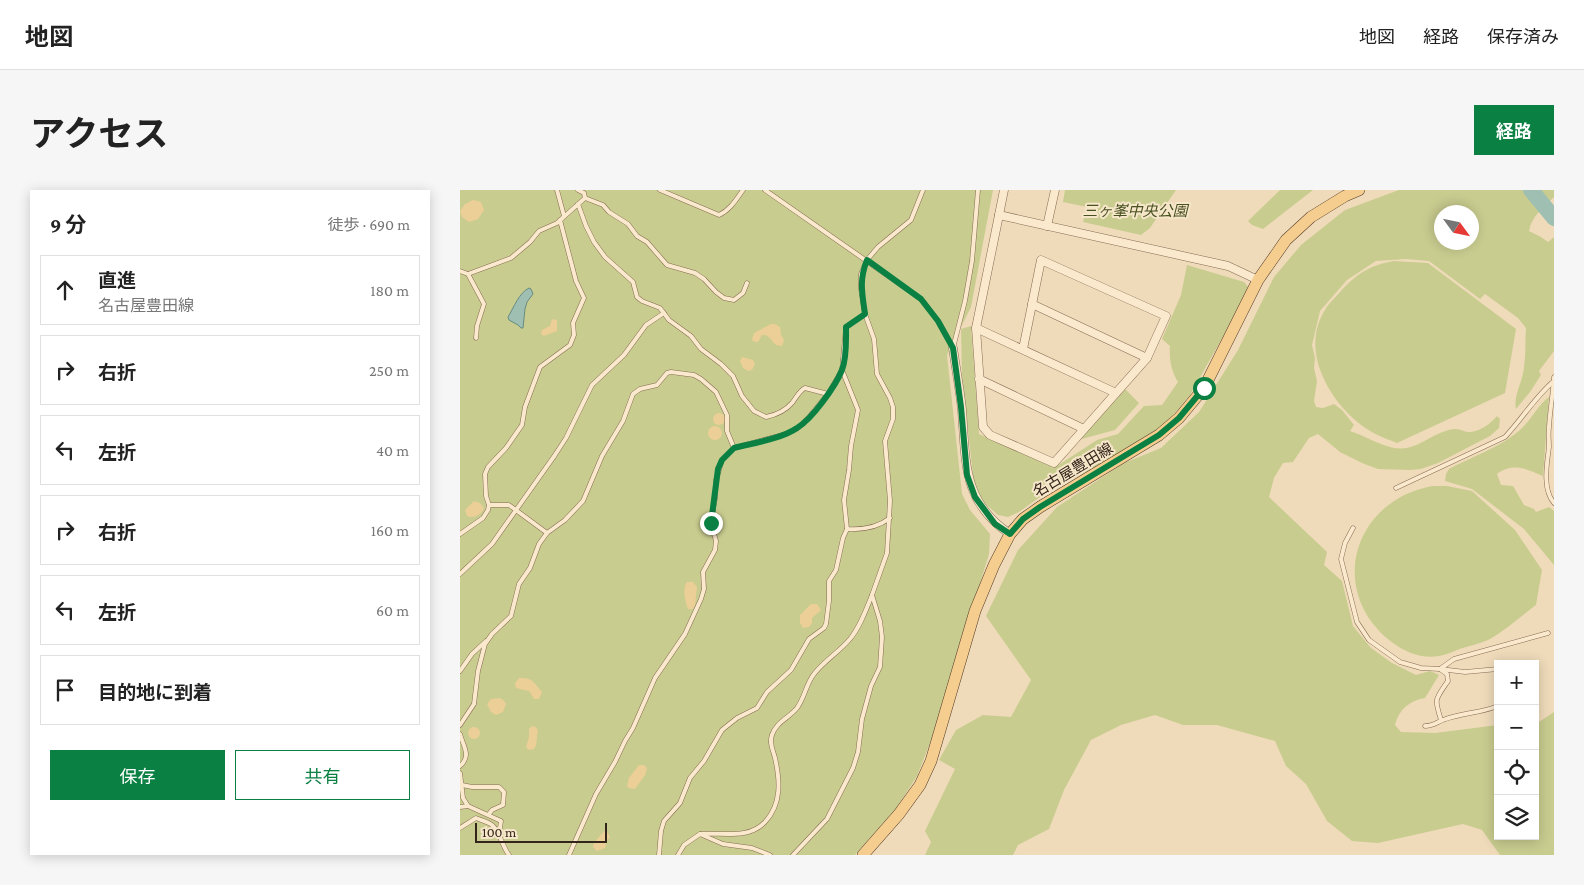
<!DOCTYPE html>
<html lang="ja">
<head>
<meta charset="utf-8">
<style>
	body { margin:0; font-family:"Crimson Pro","Noto Sans JP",serif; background:#f6f6f6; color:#222 }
	.controls { position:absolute; right:15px; bottom:15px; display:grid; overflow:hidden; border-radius:0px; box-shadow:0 2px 12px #0003 }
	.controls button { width:45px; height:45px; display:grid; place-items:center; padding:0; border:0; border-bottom:1px solid #e0e0e0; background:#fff; color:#222; font:25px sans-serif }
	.compass { position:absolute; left:974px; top:15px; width:45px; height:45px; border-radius:50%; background:#fff; box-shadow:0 2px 12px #0003; rotate:123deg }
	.scale { position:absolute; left:15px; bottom:12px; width:132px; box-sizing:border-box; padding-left:5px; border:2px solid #34251a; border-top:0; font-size:14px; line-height:18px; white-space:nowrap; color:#34251a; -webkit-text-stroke:4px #f6e6ca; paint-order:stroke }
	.stop { position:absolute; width:15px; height:15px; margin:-11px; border:4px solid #0b8043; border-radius:50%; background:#fff }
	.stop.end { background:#0b8043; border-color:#fff; box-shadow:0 1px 5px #0008 }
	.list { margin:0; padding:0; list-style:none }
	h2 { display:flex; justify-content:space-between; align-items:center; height:65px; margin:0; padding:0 20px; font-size:21px }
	h2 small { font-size:16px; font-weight:400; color:#767676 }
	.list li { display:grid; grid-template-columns:32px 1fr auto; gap:15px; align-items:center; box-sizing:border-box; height:70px; margin:0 10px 10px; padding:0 10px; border:1px solid #e0e0e0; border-radius:0px }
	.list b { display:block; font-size:19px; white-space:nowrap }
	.list p { margin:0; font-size:16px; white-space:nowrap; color:#767676 }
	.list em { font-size:16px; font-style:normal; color:#767676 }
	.actions { display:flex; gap:10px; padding:15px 20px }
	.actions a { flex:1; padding:11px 0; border:1px solid #0b8043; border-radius:0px; text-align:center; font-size:18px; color:#0b8043 }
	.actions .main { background:#0b8043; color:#fff }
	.icon { flex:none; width:28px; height:28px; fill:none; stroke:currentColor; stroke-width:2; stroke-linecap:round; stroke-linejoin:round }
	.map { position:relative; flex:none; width:1094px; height:665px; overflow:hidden; border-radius:0px }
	header { display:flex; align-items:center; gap:30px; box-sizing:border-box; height:70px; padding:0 25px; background:#fff; border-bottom:1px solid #e0e0e0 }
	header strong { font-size:24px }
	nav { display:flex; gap:28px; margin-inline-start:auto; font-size:18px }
	.intro { display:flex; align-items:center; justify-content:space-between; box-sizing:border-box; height:120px; padding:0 30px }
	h1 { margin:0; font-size:35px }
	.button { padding:12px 22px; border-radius:0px; background:#0b8043; color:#fff; font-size:18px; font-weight:700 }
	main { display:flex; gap:30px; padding:0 30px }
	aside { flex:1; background:#fff; border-radius:0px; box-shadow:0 2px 12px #0003 }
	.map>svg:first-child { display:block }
	.green { fill:#c9cc8f; fill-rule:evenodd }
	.sand { fill:#eccf96 }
	.water { fill:#9fbfb3; stroke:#678c80 }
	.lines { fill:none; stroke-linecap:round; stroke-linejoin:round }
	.river { stroke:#9fbfb3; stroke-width:16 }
	.lane-casing { stroke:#866b54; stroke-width:5 }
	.street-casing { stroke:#866b54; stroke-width:9 }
	.primary-casing { stroke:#533a29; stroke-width:12 }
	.lane { stroke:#fae9cd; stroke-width:4 }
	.street { stroke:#fae9cd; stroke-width:8 }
	.primary { stroke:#f5ce8f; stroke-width:11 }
	.route { stroke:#0b8043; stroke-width:6 }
	.labels { text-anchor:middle; stroke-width:4; stroke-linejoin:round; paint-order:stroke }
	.park-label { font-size:15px; font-style:italic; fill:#485120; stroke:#f6e6ca }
	.street-label { font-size:15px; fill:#34251a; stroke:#f6e6ca }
</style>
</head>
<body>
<header>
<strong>地図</strong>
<nav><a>地図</a><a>経路</a><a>保存済み</a></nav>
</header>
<div class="intro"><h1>アクセス</h1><a class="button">経路</a></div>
<main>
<aside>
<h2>9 分<small>徒歩 · 690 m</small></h2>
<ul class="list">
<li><svg class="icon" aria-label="ahead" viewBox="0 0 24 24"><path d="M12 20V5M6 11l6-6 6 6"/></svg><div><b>直進</b><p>名古屋豊田線</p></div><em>180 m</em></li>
<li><svg class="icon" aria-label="right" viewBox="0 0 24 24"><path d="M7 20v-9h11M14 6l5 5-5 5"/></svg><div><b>右折</b></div><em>250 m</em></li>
<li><svg class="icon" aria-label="left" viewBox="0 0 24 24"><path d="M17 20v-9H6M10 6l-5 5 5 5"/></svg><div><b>左折</b></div><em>40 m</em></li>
<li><svg class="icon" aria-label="right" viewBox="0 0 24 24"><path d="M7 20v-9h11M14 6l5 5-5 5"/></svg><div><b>右折</b></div><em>160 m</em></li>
<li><svg class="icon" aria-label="left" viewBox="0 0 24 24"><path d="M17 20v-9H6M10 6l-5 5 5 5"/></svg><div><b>左折</b></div><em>60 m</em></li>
<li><svg class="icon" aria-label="arrive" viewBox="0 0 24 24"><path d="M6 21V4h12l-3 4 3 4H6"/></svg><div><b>目的地に到着</b></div></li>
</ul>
<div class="actions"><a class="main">保存</a><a>共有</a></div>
</aside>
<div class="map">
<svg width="1094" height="665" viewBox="0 0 1094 665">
	<rect width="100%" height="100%" fill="#efdbba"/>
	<!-- green -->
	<g class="green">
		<path d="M0,0H533L511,117L487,165L502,304L510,320L530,344L529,364L476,538L457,586L435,620L395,665H0Z"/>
		<path d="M605,0H716L690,38L681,45L623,32L627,17L603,12Z"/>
		<path d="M820,0H853L803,39L792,35L788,31Z"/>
		<path d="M939,0H1094V7C1084,17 1071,27 1069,41L1081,47L1088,52L1094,47V161L1079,181L1081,185L1070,202L1056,219C1053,205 1063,192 1064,177C1066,164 1065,151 1066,138L1058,128L1025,104L1020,109L969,71L946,69L916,71L887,90L860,121L852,155L855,168L854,178L857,191L854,211L856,217L863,218L874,214L882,220L894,235L890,241C905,246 919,255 934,258C959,262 973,240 996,239C1001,239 1006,243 1011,242C1021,241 1031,233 1037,226L1040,229L1039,238L1030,246L978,273L961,279L950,280L918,279L902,273L880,262L858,244L849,248L833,272L823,273L814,288L809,307L867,362L864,375L882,391L893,436L911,458L932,473L956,485L970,481L979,485L965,508C949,511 939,519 935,535L941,542L975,543L1038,535V646H1075V533L1079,532L1094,522V665H1040L1022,640L1003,634L918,653L892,651L867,631L846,594L826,576L815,551L757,535H723L695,525L661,535L631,550L604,600L589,639L558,655L553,665H465L471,652L465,641L495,579L479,570L496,540L523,525L551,527L571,490L526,426L558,360L597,317L664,273L701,258L739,222L778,160L814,87L841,55L885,20ZM982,22H1012V52H982Z"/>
		<path d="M934,71L968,73L1056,139L1045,203L937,253C924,248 911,243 900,234C868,209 840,159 865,120C868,114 875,108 880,102C896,84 910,75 934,71Z"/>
		<path d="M727,75L784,92L790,99L730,205L705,235L686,249L577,309L559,322L548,327L538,325L523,312L514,294L502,186L501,139L511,136L519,244L589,275L597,276L637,250L658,244L684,216L702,215L718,192C711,181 709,169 710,156L702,149L721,105Z"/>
		<path d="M665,199L679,213L655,240L618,250Z"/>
		<path d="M1089,207L1083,286C1067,279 1053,272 1037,284L1041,295L1053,296L1064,315L1074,319L1076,322L1089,317L1094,321V375L1064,339L1012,299L985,291L986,284L989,279C1013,266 1044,256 1063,237C1073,227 1078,215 1089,207Z"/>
		<path d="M972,296H987L1012,301L1055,340L1082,380L1076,415C1061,426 1046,440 1030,449C1020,454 1008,456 997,460C992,462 985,465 979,466C962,469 947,463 933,453C866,403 892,311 972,296Z"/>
	</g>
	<!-- sand -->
	<g class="sand">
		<path d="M13,10L21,12L24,20L18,29L9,32L2,27L0,21L5,14Z"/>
		<path d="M92,129L97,130V141L84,146L81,144L82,140L90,136Z"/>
		<path d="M311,134H315L320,137L321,145L324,150L322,156L316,155C311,151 310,144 302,145L298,152H295L292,150L294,143Z"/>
		<path d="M282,167L293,170L295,174L292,180L288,181L283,178L280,171Z"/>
		<circle cx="259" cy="229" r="6"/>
		<circle cx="255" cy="243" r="7"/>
		<path d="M14,311L20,313L24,318C21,325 14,329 7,326L5,320Z"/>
		<path d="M227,392H233L237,397L235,415L233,419H228C225,411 222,399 227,392Z"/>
		<path d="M351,414H357L361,420L352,428V433L349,437L343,438L340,433V425Z"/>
		<path d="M59,488C73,487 74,493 82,502L79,509H74L69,501L56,498L55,493Z"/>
		<path d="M40,508L44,511L46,514L43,522L36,525L31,522L27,514L31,509Z"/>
		<path d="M72,536L76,537L78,541C76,547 78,554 74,559L69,560L66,557L69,547V539Z"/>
		<circle cx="14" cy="543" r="6"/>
		<path d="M179,575H184L187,578L185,585L175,599L169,598L167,596L169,588Z"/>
		<path d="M144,641L147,642L150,647L147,650L145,658L137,661L133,657L134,653Z"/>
	</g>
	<!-- water -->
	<path class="water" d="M69,98L71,99L73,104L67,112L65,119L63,138H61L58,135L49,130L48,127C54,117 59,103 69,98Z"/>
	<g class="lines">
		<!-- river -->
		<path class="river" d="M1071,0L1094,28"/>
		<defs>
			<g id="lane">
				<path d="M97,0L104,26"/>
				<path d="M200,0L259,25C270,20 276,10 283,0"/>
				<path d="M305,0L461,109L478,131L493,158"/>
				<path d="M125,8L143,15L149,22L168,34L177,46L187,52L207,75L235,83L244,89L256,102L264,108L274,110L283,103L287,93"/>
				<path d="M118,14L126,36L134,52L145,67L173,92L177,107L182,111L200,118L209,130L231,146L241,159L261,174L273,186L282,206L294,221L306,227C316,225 325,221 332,213C336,208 339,201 345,198L368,204"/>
				<path d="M0,81L8,84L51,68L70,52L79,41L97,33L125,8L124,3L118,0"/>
				<path d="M8,84L24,114L17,136L16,148"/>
				<path d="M493,158L505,111L512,71L518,0"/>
				<path d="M1094,187C1093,204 1090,220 1089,237C1088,244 1089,250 1089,257C1087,273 1082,299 1094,313"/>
				<path d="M936,298L1045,247C1062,229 1075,207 1094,191"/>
				<path d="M29,315H49L87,343"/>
				<path d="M893,338L885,353L881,369L897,432L909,450L940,472L961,478L980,479L994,469L1088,443"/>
				<path d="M387,339C403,340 417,338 430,328"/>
				<path d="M0,344L23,328L28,320L29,315L26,306L25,284L28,277L46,258L62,235L65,217L80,177L110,155L114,145L113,133L124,108L116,91L100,30"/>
				<path d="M0,384L32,354L95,265L106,248L132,195L164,165L186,135L204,123"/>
				<path d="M980,479L987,484L988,491C975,510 974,508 981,530"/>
				<path d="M980,479L1005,482L1038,479"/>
				<path d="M0,481L12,464L26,451"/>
				<path d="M0,535L14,514L18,481L25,454L32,444L51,426L59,394L70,378L79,354L87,343L105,330L123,311L142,266L163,231L173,204L180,199L197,195L207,183L211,182L234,185L241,189L256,202L267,225V241L274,258"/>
				<path d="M965,536C973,536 977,532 983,530C1001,523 1021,523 1038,516"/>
				<path d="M0,544C3,556 12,566 0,576"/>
				<path d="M0,583L3,608L8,616L41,631L39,645"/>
				<path d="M2,595L12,597H39L44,602L43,615L32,620L29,624"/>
				<path d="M0,617L8,616"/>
				<path d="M0,638L16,628C21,630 28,632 32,635C40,642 42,656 49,665"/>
				<path d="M240,644C262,642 288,650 305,632C322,614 320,590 315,568C313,560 309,553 312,545C316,532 329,528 337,518C345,507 346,494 354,484C364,471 379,462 390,449C400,437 406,420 412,405"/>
				<path d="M109,665L136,604L155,572L165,551L173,538L195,488L225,444L241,409L244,399L243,382L255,360L256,351L251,333L252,325L255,309L256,290L262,270L274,258L326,244L338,238L349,227L368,204L382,180L386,137L405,124"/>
				<path d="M199,665L201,641L204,631L220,613L230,588L244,571L262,540L277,528L297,518L307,502L331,480L349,449L364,438L366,434L369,411V391L376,380L383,348L387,339L384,310L389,280L391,256L398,220L382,180"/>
				<path d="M218,665L224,655L240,644L263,654L292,658L310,665"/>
				<path d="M333,665L367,629L393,578L398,562L402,529L411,496L420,477L422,447L420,431L412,405L427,363L430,311L425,251L433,229V217L430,208L417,184L414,149L405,124L401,99V84L407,70L418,57L451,30L463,0"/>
			</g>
			<g id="street">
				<path d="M544,0L539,25L768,76L798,90"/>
				<path d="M539,25L516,138L523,237L530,245L594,273L687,168L706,126L581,70L563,159"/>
				<path d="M587,36L595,0"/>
				<path d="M572,114L687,168"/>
				<path d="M516,138L656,203"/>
				<path d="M493,158C496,179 500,200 502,220C506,271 502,312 550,344"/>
				<path d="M519,189L624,239"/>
			</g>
			<path id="primary" d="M403,665L439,624L460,595L471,571L515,421L534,375L550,344L563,329L580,317L699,245L719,228L744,198L798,90L826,50L851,27L885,6L899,0"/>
		</defs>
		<!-- lane casing -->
		<use href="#lane" class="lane-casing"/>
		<!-- street casing -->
		<use href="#street" class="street-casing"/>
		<!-- primary casing -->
		<use href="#primary" class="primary-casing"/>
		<!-- lane -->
		<use href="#lane" class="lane"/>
		<!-- street -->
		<use href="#street" class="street"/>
		<!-- primary -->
		<use href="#primary" class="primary"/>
	</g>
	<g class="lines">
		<!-- route -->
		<path class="route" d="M251,333L258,279L262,270L274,258C293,253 321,249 337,238C352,229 375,197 382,180C387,167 386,150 386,137L405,124C402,103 399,90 407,70L461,109L478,131L493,158L501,217L507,285L515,307L535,334L550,344L563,329L580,317L699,245L719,228L744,198"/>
	</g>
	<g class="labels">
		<!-- park labels -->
		<g class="park-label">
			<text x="675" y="26">三ヶ峯中央公園</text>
		</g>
		<!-- street labels -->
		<g class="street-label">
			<text transform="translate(613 280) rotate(-31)" y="5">名古屋豊田線</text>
		</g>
	</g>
</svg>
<div class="controls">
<button>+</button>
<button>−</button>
<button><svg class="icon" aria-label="locate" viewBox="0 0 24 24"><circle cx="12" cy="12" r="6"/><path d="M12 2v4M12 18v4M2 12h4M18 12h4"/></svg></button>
<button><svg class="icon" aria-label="layers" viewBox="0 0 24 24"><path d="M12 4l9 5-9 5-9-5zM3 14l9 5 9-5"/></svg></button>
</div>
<svg class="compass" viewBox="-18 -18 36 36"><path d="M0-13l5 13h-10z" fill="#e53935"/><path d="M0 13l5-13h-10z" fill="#767676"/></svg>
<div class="scale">100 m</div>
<div class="stop" style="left:744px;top:198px"></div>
<div class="stop end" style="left:251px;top:333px"></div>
</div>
</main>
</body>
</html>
